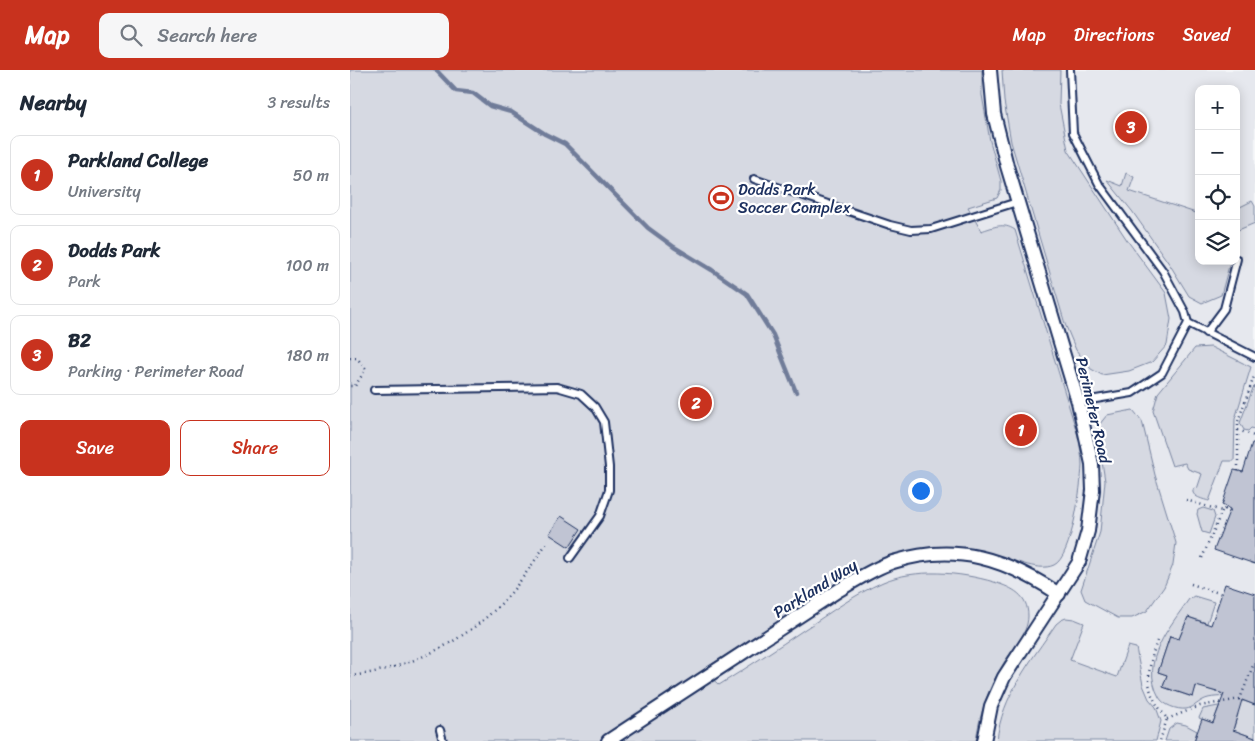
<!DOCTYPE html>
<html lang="en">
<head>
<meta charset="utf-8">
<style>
	body { margin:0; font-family:Sriracha,sans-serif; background:#f6f6f7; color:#1f2937 }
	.controls { position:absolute; right:15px; top:15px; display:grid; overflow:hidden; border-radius:10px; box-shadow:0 2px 12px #0003 }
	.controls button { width:45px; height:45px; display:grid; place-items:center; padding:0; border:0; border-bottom:1px solid #e0e1e3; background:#fff; color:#1f2937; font:25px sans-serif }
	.you { position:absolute; left:570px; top:420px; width:18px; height:18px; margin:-12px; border:4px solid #fff; border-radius:50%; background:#1a73e8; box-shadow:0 0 0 8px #1a73e833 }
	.badge { display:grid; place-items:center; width:32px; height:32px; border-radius:50%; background:#c8321e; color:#fff; font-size:16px; font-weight:700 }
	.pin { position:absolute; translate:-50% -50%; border:2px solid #fff; box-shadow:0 1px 5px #0006 }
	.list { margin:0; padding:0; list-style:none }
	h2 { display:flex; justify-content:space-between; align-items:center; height:65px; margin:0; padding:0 20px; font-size:21px }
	h2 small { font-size:16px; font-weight:400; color:#747a83 }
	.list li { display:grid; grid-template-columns:32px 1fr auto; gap:15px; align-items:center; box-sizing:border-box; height:80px; margin:0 10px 10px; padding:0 10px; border:1px solid #e0e1e3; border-radius:10px }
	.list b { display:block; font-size:19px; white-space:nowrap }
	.list p { margin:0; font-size:16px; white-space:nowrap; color:#747a83 }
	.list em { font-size:16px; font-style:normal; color:#747a83 }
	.actions { display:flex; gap:10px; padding:15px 20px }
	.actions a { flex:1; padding:11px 0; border:1px solid #c8321e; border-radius:10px; text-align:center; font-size:18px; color:#c8321e }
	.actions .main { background:#c8321e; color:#fff }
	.icon { flex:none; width:28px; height:28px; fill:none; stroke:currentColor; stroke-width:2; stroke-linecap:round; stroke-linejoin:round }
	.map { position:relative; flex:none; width:905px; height:671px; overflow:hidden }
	header { display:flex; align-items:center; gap:30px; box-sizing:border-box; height:70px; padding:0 25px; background:#c8321e; color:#fff }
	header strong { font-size:24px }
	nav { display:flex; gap:28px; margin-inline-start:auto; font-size:18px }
	.search { width:350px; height:45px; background:#f6f6f7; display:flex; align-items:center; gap:12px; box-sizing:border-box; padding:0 18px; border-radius:10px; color:#747a83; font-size:19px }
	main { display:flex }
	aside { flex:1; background:#fff }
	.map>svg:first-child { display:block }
	.built { fill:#e6e8ee; fill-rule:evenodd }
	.green { fill:#d6d9e2; stroke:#7884a0 }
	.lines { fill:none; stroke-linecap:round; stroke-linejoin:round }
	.stream { stroke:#707c99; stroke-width:4.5 }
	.building { fill:#c0c4d3; stroke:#1b2f5e }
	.service-casing { stroke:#1b2f5e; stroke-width:10 }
	.minor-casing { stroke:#1b2f5e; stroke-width:16 }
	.path { stroke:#1b2f5e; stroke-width:2.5; stroke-dasharray:1 4; stroke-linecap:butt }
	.service { stroke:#fff; stroke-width:6 }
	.minor { stroke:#fff; stroke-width:12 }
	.labels { text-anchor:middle; stroke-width:4.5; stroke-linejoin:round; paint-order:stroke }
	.poi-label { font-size:16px; fill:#1b2f5e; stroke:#fff; text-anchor:start }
	.street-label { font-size:16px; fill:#1b2f5e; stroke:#fff }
</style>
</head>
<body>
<header>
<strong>Map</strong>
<div class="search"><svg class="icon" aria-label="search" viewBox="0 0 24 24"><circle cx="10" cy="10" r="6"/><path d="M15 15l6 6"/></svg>Search here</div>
<nav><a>Map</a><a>Directions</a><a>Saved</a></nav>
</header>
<main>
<aside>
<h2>Nearby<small>3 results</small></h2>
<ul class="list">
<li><span class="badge">1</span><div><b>Parkland College</b><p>University</p></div><em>50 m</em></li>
<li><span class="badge">2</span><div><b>Dodds Park</b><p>Park</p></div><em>100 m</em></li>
<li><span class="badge">3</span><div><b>B2</b><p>Parking · Perimeter Road</p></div><em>180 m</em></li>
</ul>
<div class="actions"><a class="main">Save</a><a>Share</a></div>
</aside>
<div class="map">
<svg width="905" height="671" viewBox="0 0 905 671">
	<rect width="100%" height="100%" fill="#f6f7f9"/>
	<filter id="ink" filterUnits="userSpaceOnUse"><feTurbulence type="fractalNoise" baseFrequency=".02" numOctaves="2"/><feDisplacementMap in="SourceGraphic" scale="10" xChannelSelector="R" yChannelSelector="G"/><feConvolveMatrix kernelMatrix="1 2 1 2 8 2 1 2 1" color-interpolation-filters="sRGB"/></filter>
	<g filter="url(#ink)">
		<!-- built -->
		<path class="built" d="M518,0H905V671H345L392,637L353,600ZM849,19H886V191H849Z"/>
		<!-- green -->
		<g class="green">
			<path d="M0,0H632V25L640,71L651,111V120L647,128L618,137L631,161C644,157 653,152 665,160L728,366C730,376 732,386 732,396C731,416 722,487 704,495C687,503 659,487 642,484C621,479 599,475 578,478C528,484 487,514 446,540C415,560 384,580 353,600L369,615C398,597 427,578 455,559C480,543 505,524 533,512C566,498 610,502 644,512C663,518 678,525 678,546C678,565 660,581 652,596C638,618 629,646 626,671H0Z"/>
			<path d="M652,0H710L709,34L718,80L777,170L816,223L821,249L817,275L802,292L779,301L752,305L741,299L726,280L715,254L661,72L654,31Z"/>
			<path d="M776,103L784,107L779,121L849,144V191L880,192L871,225L852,233L839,226L820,195L782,141L757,110L772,116Z"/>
			<path d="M902,131L905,136V153L886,161V139Z"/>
			<path d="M861,277L901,297L885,349L884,391H874L859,431C852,429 839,426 844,418L847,419L852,404L838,399L835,393L822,396L803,341L808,323L845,278Z"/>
			<path d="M905,316V359L901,358L898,361L894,360L890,353L903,318Z"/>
			<path d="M783,340L792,351L805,405L826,473L823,495L814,517L797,541L782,548H768L735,530L731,520L750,462L755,411L748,366L749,355L757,345Z"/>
			<path d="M853,438L863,441L865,447L859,464L852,462L847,444L848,440Z"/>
			<path d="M844,526L864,532L857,553L838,547L829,569L820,566L808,602L817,605L813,617L842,627L849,609L854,618L873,624L885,586L880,626C872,627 860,626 853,630C847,633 843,638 836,639C827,640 813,635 809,627C789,591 820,557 839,529Z"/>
			<path d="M716,548L724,549L734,553L720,590L767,607L778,576L786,578L793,615L799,629L806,637L811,651L806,671H647C651,626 682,590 706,554L711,550Z"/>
			<path d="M894,631L905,635V668L883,660L888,644L869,637L863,653L849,648L853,639Z"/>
			<path d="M827,653L836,655L847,661L844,671H815L819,659Z"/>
		</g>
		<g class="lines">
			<!-- stream -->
			<path class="stream" d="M86,0L106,21L123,23L140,36L161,42L195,64L215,74L298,158L324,177L362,200L397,224L423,265L446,322"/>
		</g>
		<!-- building -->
		<g class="building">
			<path d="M902,373H905V494L864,480L880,439L872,435L884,400L893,402Z"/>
			<path d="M211,446L231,459L219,477L199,464Z"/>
			<path d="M875,514L905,524V635L892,630L883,660L905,668V671H844L852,649L863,653L874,624L846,616L843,627L813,617L817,605L808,602L820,566L829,569L838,547L861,555Z"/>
		</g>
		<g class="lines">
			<defs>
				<g id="service">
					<path d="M720,0L723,63L749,114L813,201L835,242L838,253L812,303L782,323L728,332"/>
					<path d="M404,109L540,155L561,160L581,159L667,132"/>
					<path d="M838,253L905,287"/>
					<path d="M856,263L874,239L887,189"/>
					<path d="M24,320L207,317L231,324L245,337L254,352L259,397V420L250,446L220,488"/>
					<path d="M90,660L93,671"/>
				</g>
				<g id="minor">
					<path d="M258,671L489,520C506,510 524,498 543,492C606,472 656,489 709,524"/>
					<path d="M634,671L641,636L654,607L729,492L738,461L743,420L742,394L728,332L657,96L644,44L640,0"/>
				</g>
			</defs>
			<!-- service casing -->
			<use href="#service" class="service-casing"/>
			<!-- minor casing -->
			<use href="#minor" class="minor-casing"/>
			<!-- path -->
			<g class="path">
				<path d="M0,288H7L16,299L5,316H0"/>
				<path d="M888,360L904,366"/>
				<path d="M888,401V351L905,304"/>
				<path d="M836,430L872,441L877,437"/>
				<path d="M875,439L883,442"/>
				<path d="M852,488L872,441"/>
				<path d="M841,514L872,524"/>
				<path d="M807,571C801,588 794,612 804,629C807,636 813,643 817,649L810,671"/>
				<path d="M0,606C60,599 120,570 160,524C174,507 186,489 198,471"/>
				<path d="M817,649L850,636L890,629L904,593"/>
			</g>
			<!-- service -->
			<use href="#service" class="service"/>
			<!-- minor -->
			<use href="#minor" class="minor"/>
		</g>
	</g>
	<!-- icons -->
	<defs>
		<symbol id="stadium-ring" viewBox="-11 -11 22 22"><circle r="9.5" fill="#fff" stroke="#c8321e" stroke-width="1.5"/><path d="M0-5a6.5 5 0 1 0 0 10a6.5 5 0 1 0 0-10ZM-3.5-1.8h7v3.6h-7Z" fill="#c8321e"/></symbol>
	</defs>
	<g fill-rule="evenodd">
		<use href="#stadium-ring" x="357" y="114" width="28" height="28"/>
	</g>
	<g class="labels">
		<!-- poi labels -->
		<g class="poi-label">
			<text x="388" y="125">Dodds Park<tspan x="388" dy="18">Soccer Complex</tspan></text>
		</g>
		<!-- street labels -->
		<g class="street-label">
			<text transform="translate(744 340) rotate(77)" y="6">Perimeter Road</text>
			<text transform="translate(465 518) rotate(-32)" y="6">Parkland Way</text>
		</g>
	</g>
</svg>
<div class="controls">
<button>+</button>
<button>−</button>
<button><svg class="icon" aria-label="locate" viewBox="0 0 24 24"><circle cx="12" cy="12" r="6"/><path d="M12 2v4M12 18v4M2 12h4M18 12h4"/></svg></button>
<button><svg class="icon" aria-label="layers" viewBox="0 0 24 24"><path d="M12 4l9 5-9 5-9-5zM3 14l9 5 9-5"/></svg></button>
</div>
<div class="you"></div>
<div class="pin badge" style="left:671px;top:360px">1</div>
<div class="pin badge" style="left:346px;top:333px">2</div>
<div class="pin badge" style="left:781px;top:57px">3</div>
</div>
</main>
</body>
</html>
